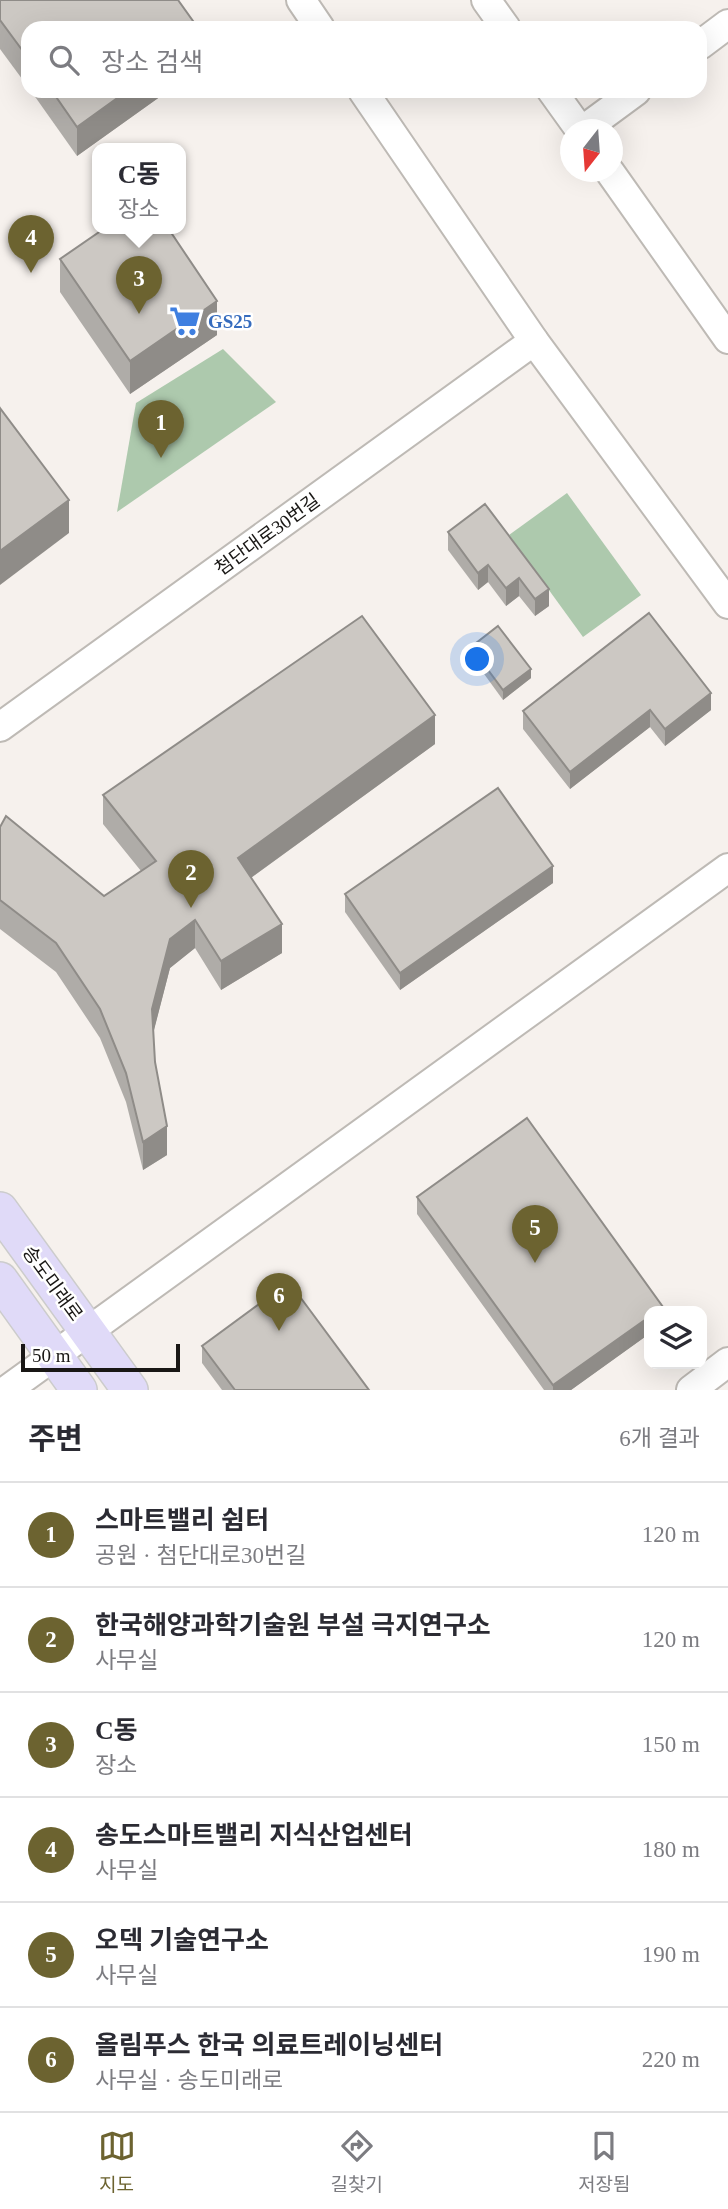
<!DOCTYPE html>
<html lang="ko">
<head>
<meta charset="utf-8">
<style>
	body { margin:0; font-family:"Times New Roman","Noto Sans KR",serif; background:#f2f2f3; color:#2b2b33 }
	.controls { position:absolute; right:21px; bottom:21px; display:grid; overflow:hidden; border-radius:14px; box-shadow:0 7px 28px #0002 }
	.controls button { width:63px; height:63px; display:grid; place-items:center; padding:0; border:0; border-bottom:2px solid #e1e1e2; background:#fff; color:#2b2b33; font:35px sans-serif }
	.compass { position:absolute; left:560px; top:119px; width:63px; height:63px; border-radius:50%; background:#fff; box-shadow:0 7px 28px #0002; rotate:197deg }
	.scale { position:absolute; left:21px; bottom:18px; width:159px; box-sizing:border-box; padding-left:7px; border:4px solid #191715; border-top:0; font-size:19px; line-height:24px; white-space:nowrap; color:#191715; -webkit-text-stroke:5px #fff; paint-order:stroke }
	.you { position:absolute; left:478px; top:660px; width:24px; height:24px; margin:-18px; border:5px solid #fff; border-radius:50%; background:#1a73e8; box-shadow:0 0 0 10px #1a73e833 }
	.badge { display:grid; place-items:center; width:46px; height:46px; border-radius:50%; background:#6c6330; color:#fff; font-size:23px; font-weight:700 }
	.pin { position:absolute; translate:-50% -58px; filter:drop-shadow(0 2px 4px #0008) }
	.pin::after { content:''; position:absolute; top:37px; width:24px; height:21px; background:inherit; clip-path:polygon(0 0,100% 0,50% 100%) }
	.popup { position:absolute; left:92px; top:143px; width:94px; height:91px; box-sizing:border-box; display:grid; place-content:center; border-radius:14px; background:#fff; filter:drop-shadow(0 2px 5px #0005); font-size:23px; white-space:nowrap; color:#7c7c81 }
	.popup b { font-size:26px; color:#2b2b33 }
	.popup::after { content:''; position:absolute; left:50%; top:100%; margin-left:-14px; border:14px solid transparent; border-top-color:#fff }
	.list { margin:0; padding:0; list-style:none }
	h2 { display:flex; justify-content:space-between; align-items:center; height:91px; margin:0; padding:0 28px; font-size:30px }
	h2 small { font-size:23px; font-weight:400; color:#7c7c81 }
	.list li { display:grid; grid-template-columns:46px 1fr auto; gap:21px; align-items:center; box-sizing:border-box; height:105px; padding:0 28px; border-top:2px solid #e1e1e2 }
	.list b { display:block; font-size:26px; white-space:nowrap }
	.list p { margin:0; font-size:23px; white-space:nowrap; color:#7c7c81 }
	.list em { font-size:23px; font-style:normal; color:#7c7c81 }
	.icon { flex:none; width:38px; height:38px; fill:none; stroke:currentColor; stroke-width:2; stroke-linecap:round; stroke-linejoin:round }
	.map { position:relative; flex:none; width:728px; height:1390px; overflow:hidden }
	.search { position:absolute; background:#fff; box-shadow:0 7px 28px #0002; left:21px; right:21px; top:21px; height:77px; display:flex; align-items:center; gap:18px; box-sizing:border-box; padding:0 24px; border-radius:21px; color:#7c7c81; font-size:26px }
	.sheet { height:721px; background:#fff }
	nav { display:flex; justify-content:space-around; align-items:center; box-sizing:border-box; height:98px; border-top:2px solid #e1e1e2; background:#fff; font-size:19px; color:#7c7c81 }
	nav a { display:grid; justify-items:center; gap:4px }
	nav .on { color:#6c6330 }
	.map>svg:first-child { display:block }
	.green { fill:#adc9ad }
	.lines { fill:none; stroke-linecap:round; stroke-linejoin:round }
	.minor-casing { stroke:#bebab5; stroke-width:32 }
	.major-casing { stroke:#ccc; stroke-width:38 }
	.minor { stroke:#fff; stroke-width:28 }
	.major { stroke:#e0daf8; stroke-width:35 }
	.wall { fill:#afaca8 }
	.shaded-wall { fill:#8f8c88 }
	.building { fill:#ccc8c3; stroke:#8f8c88; stroke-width:2 }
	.labels { text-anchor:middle; stroke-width:5; stroke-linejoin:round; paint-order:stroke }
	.shop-label { font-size:19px; font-weight:bold; fill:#366cbe; stroke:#fff; text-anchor:start }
	.street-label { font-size:19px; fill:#191715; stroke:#fff }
</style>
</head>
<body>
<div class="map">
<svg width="728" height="1390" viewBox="0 0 728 1390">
	<rect width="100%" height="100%" fill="#f6f1ed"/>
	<!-- green -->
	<g class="green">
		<path d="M223,349L276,402L117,512L136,403Z"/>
		<path d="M567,493L641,595L583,637L509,535Z"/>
	</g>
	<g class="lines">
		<defs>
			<g id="minor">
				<path d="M301,0L320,28"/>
				<path d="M486,0L506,28"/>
				<path d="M700,45L728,24"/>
				<path d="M363,91L534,341L728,604"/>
				<path d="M552,91L580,130"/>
				<path d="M583,130L636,91"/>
				<path d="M610,172L728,339"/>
				<path d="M0,727L534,341"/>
				<path d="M7,1390L728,868"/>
				<path d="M691,1390L728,1362"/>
			</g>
			<g id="major">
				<path d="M0,1210L130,1390"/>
				<path d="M0,1280L79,1390"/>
			</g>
		</defs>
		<!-- minor casing -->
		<use href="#minor" class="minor-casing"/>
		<!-- major casing -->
		<use href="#major" class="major-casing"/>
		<!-- minor -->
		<use href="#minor" class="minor"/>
		<!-- major -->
		<use href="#major" class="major"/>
	</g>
	<!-- wall -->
	<g class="wall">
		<path d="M0,0L28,28V87L0,49Z"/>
		<path d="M31,91H168L77,156Z"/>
		<path d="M60,259L217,335L130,394L60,292Z"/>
		<path d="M485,504L549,606L535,616L519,596L506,606L488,582L478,590L448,550V532Z"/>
		<path d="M471,647L531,678L503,700L471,656Z"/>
		<path d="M711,710L665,746L650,727L570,789L523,729V711Z"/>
		<path d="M435,744L251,878L282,953L221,990L195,948L170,968L153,1033L155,1062L167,1155L143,1170L126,1102L100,1038L56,972L0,929V827L104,896L141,871L103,824V795Z"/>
		<path d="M553,883L400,990L345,912V894Z"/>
		<path d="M417,1197L663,1311H649V1334L571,1390H544L417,1214Z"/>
		<path d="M202,1346L369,1390H222L202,1363Z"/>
	</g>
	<!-- shaded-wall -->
	<g class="shaded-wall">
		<path d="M127,91H168L77,156V127Z"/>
		<path d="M217,301V335L130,394V361Z"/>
		<path d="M69,500V533L0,585V551Z"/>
		<path d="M488,565V582L478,590V573Z"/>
		<path d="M519,578V596L506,606V588Z"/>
		<path d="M549,589V606L535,616V599Z"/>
		<path d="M531,669V678L503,700V690Z"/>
		<path d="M711,693V710L665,746V729Z"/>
		<path d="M650,710V727L570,789V772Z"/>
		<path d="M435,715V744L238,887V858Z"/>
		<path d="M553,866V883L400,990V973Z"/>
		<path d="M195,920V948L170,968L152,1038V1009L170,939Z"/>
		<path d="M282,924V953L221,990V961Z"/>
		<path d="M167,1126V1155L143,1170V1142Z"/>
		<path d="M649,1317V1334L571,1390H553V1385Z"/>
	</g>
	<!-- building -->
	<g class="building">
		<path d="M0,0H178L198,28H28V58L0,20Z"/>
		<path d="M52,91H127L77,127Z"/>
		<path d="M105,228H168L217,301L130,361L60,259Z"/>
		<path d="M0,408L69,500L0,551Z"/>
		<path d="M485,504L549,589L535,599L519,578L506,588L488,565L478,573L448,532Z"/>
		<path d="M649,613L711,693L665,729L650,710L570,772L523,711Z"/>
		<path d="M362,616L435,715L238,858L282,924L221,961L195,920L170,939L152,1009L155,1062L167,1126L143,1142L126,1073L100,1009L56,943L0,900V827L6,816L104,896L156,861L103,795Z"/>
		<path d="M498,626L531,669L503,690L471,647Z"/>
		<path d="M498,788L553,866L400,973L345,894Z"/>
		<path d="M527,1118L663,1307L657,1311H649V1317L553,1385L417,1197Z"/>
		<path d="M289,1282L369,1390H235L202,1346Z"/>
	</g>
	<!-- icons -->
	<defs>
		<symbol id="supermarket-bare" viewBox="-9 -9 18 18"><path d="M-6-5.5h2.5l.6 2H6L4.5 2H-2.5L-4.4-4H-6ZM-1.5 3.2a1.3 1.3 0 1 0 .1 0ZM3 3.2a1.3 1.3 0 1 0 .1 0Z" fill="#3f7fe0" stroke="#fff" stroke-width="2.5" paint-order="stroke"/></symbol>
	</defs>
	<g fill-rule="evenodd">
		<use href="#supermarket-bare" x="163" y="299" width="44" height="44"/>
	</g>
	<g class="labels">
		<!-- shop labels -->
		<g class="shop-label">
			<text x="208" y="328">GS25</text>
		</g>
		<!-- street labels -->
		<g class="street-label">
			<text transform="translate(267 534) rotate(-36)" y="7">첨단대로30번길</text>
			<text transform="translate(53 1283) rotate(54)" y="7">송도미래로</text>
		</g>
	</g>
</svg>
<div class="controls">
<button><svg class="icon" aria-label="layers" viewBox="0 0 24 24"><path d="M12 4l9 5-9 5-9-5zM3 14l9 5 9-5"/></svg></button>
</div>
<svg class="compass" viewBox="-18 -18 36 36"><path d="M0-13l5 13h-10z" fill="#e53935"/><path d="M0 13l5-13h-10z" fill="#7c7c81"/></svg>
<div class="scale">50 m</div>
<div class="you"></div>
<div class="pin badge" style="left:161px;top:458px">1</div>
<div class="pin badge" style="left:191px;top:908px">2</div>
<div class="pin badge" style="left:139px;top:314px">3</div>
<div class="popup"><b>C동</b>장소</div>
<div class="pin badge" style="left:31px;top:273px">4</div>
<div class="pin badge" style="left:535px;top:1263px">5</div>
<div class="pin badge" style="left:279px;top:1331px">6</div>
<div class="search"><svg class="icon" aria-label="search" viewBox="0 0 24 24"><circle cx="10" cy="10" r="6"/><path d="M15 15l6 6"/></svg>장소 검색</div>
</div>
<section class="sheet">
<h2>주변<small>6개 결과</small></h2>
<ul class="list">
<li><span class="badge">1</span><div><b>스마트밸리 쉼터</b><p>공원 · 첨단대로30번길</p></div><em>120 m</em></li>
<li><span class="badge">2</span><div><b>한국해양과학기술원 부설 극지연구소</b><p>사무실</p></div><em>120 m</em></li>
<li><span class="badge">3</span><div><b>C동</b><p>장소</p></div><em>150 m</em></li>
<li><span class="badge">4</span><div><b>송도스마트밸리 지식산업센터</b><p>사무실</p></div><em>180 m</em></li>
<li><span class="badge">5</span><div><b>오덱 기술연구소</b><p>사무실</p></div><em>190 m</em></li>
<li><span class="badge">6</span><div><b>올림푸스 한국 의료트레이닝센터</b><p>사무실 · 송도미래로</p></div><em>220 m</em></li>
</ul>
</section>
<nav>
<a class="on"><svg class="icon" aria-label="map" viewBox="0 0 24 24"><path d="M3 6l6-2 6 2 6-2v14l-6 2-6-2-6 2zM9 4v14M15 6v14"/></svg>지도</a>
<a><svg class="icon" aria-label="directions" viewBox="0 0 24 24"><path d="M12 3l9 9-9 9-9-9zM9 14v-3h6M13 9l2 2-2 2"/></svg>길찾기</a>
<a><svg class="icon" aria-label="saved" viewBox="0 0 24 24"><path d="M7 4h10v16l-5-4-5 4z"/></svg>저장됨</a>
</nav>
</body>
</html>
